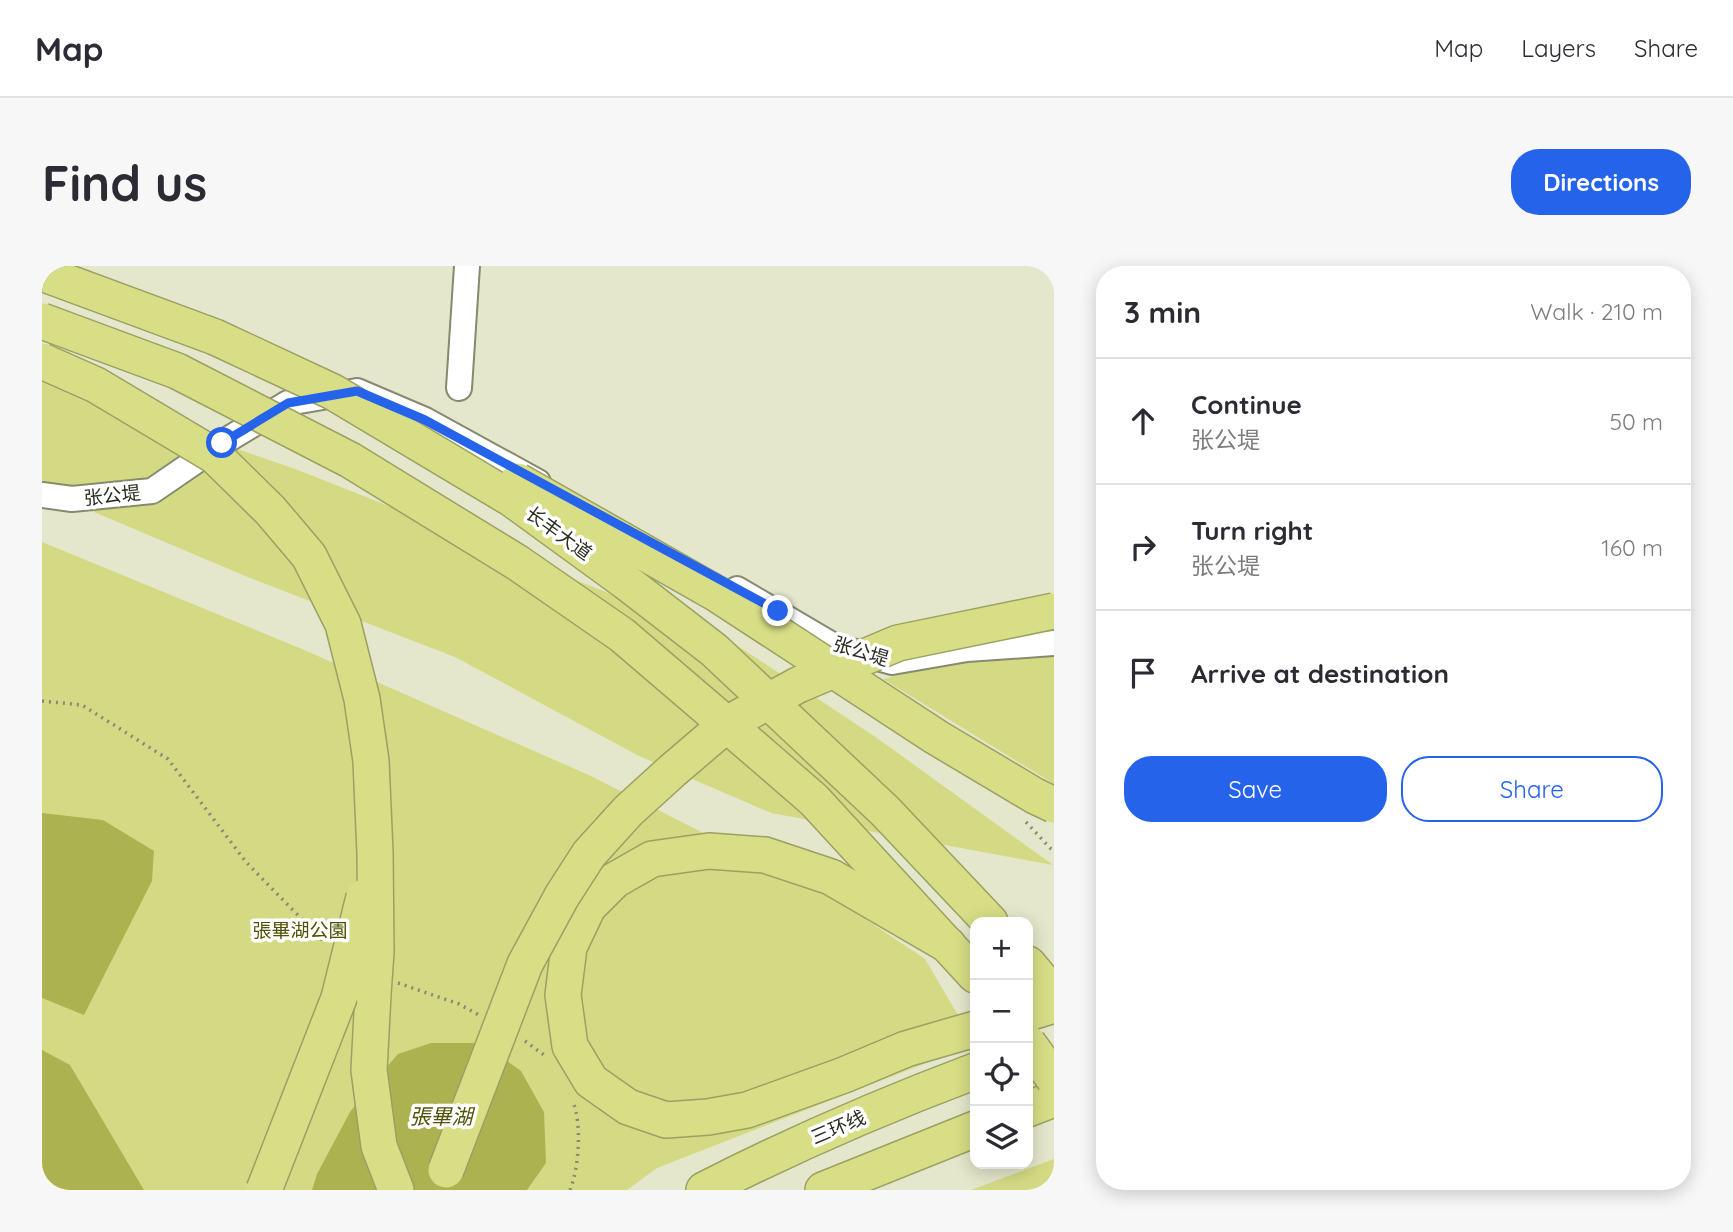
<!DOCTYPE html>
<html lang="en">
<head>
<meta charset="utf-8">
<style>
	body { margin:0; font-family:Quicksand,"Noto Sans SC",sans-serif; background:#f7f7f7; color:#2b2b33 }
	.controls { position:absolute; right:21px; bottom:21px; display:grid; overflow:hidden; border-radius:14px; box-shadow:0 4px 18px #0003 }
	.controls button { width:63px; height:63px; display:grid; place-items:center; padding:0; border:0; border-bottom:2px solid #e1e1e2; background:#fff; color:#2b2b33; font:35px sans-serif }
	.stop { position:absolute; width:21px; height:21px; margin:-16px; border:5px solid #2563eb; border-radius:50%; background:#fff }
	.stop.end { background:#2563eb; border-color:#fff; box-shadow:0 2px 7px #0008 }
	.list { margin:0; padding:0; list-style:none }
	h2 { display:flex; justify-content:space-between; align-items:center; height:91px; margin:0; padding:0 28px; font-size:30px }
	h2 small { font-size:23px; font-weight:400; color:#7c7c81 }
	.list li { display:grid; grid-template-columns:46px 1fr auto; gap:21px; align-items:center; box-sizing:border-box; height:126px; padding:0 28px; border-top:2px solid #e1e1e2 }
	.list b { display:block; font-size:26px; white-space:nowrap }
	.list p { margin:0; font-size:23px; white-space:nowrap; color:#7c7c81 }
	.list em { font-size:23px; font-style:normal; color:#7c7c81 }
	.actions { display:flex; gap:14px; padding:21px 28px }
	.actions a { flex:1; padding:16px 0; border:2px solid #2563eb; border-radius:28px; text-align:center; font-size:24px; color:#2563eb }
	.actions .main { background:#2563eb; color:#fff }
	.icon { flex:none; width:38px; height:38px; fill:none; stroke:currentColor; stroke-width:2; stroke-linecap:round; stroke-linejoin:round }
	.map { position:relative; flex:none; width:1012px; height:924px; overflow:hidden; border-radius:28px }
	header { display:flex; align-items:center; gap:42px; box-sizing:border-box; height:98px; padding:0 35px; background:#fff; border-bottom:2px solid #e1e1e2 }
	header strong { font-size:33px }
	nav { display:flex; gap:38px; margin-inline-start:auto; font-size:24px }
	.intro { display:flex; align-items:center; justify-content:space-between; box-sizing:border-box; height:168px; padding:0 42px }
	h1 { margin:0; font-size:49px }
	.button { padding:18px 32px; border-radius:28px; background:#2563eb; color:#fff; font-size:24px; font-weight:700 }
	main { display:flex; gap:42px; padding:0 42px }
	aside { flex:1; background:#fff; border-radius:28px; box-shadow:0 4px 18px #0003 }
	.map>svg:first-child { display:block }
	.green { fill:#d4da84 }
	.water { fill:#adb251 }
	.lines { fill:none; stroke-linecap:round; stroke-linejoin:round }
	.minor-casing { stroke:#878970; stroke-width:28 }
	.highway-casing { stroke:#9ba063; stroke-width:38 }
	.path { stroke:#878976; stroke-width:3.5; stroke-dasharray:2 5; stroke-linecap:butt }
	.minor { stroke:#fff; stroke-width:24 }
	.highway { stroke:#d7de86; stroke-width:35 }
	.highway-bridge-casing { stroke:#9ba063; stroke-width:38; stroke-linecap:butt }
	.highway-bridge { stroke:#d7de86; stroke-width:35 }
	.route { stroke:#2563eb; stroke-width:9 }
	.labels { text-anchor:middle; stroke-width:7; stroke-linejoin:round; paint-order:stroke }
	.street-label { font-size:19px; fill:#2c2d23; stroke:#fff }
	.park-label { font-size:19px; fill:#4f5104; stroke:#fff }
	.water-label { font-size:21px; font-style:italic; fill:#515408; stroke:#fff }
</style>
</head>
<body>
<header>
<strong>Map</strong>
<nav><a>Map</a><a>Layers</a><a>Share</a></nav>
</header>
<div class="intro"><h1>Find us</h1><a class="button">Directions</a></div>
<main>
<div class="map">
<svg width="1012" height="924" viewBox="0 0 1012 924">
	<rect width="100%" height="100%" fill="#e4e7cb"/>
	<!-- green -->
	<g class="green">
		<path d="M0,115L256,204L690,376L835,472L1011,599L729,547L597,490L413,391L208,312L0,224Z"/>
		<path d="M0,276L260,383L549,510L801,638L883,693L933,778L615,902L585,924H0Z"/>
		<path d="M986,374L1012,377V518L841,413Z"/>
		<path d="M1012,893V924H929Z"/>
	</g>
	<!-- water -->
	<g class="water">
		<path d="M0,547L61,554L112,585L110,615L42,749L0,732Z"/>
		<path d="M389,777H440L479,805L502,846L504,897L485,924H270L275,908L308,846L336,811L356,788Z"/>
		<path d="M0,784L28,799L102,924H0Z"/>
	</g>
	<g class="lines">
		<defs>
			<g id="minor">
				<path d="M417,122L425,0"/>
				<path d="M0,229L30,233L110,225L180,177L246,137L315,125L383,154L496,216"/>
				<path d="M695,323L792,380L850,396L925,383L1012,377"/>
			</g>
			<g id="highway">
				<path d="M774,480L843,545L948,656"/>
				<path d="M719,488L772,534L933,709"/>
				<path d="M906,679L789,611L723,589L667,585L610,593L573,614L546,641L527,681L521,729L528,780L549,815L586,841L624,854L666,851L705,844L802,809L864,783L933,763"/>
				<path d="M986,698L1012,729"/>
				<path d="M331,728L327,804L337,880L354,924"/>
				<path d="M986,747L1012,739"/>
				<path d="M986,843L1012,833"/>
				<path d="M662,924C750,879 840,840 933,805"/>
				<path d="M781,924L933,863"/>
			</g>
		</defs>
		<!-- minor casing -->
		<use href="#minor" class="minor-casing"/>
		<!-- highway casing -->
		<use href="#highway" class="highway-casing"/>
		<!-- path -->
		<g class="path">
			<path d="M0,435L40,439L126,493L204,596L282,676"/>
			<path d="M984,556L1008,582L1012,584"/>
			<path d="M356,717L417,738L437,749"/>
			<path d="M483,775L502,789"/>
			<path d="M528,924C537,902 540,858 531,836"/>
		</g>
		<!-- minor -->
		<use href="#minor" class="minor"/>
		<!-- highway -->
		<use href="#highway" class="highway"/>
		<defs>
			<g id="highway-bridge">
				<path d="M0,7L173,71L291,126L470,233L584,316L672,384L774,480"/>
				<path d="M0,55L135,105L308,194L476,297L580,369L719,488"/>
				<path d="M0,95L54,119L173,190L228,244L267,290L301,358L320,433L329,495L333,587L334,686L331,728"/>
				<path d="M476,215L675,328L894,471L993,530L1012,539"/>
				<path d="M986,777L1012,813"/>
				<path d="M404,904L483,698L520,630L547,588L586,545L630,505L685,458L756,419L856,377L1012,345"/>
				<path d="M222,924L297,732L322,631"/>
			</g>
		</defs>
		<!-- highway-bridge casing -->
		<use href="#highway-bridge" class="highway-bridge-casing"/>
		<!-- highway-bridge -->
		<use href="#highway-bridge" class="highway-bridge"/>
	</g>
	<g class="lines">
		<!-- route -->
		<path class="route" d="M180,177L246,137L315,125L383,154L736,345"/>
	</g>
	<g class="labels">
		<!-- street labels -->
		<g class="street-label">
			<text transform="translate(70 229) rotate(-6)" y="7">张公堤</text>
			<text transform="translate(517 267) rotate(36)" y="7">长丰大道</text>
			<text transform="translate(819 385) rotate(17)" y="7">张公堤</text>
			<text transform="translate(796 861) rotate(-23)" y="7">三环线</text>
		</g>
		<!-- park labels -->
		<g class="park-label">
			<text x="258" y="671">張畢湖公園</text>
		</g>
		<!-- water labels -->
		<g class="water-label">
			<text x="399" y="858">張畢湖</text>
		</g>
	</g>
</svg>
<div class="controls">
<button>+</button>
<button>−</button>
<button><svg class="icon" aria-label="locate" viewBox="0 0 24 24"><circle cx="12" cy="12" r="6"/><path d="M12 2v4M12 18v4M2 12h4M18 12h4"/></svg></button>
<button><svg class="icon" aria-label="layers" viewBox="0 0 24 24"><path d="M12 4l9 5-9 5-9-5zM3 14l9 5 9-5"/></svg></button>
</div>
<div class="stop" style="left:180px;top:177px"></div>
<div class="stop end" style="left:736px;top:345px"></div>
</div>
<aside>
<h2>3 min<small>Walk · 210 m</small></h2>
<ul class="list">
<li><svg class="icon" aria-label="ahead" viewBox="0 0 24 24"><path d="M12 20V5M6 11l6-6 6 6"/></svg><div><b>Continue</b><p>张公堤</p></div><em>50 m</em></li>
<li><svg class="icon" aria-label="right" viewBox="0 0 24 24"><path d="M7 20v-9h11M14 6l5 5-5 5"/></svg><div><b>Turn right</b><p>张公堤</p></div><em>160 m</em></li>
<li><svg class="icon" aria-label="arrive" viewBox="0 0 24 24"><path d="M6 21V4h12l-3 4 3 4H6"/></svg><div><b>Arrive at destination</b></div></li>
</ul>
<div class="actions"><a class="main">Save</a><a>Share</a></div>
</aside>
</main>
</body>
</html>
